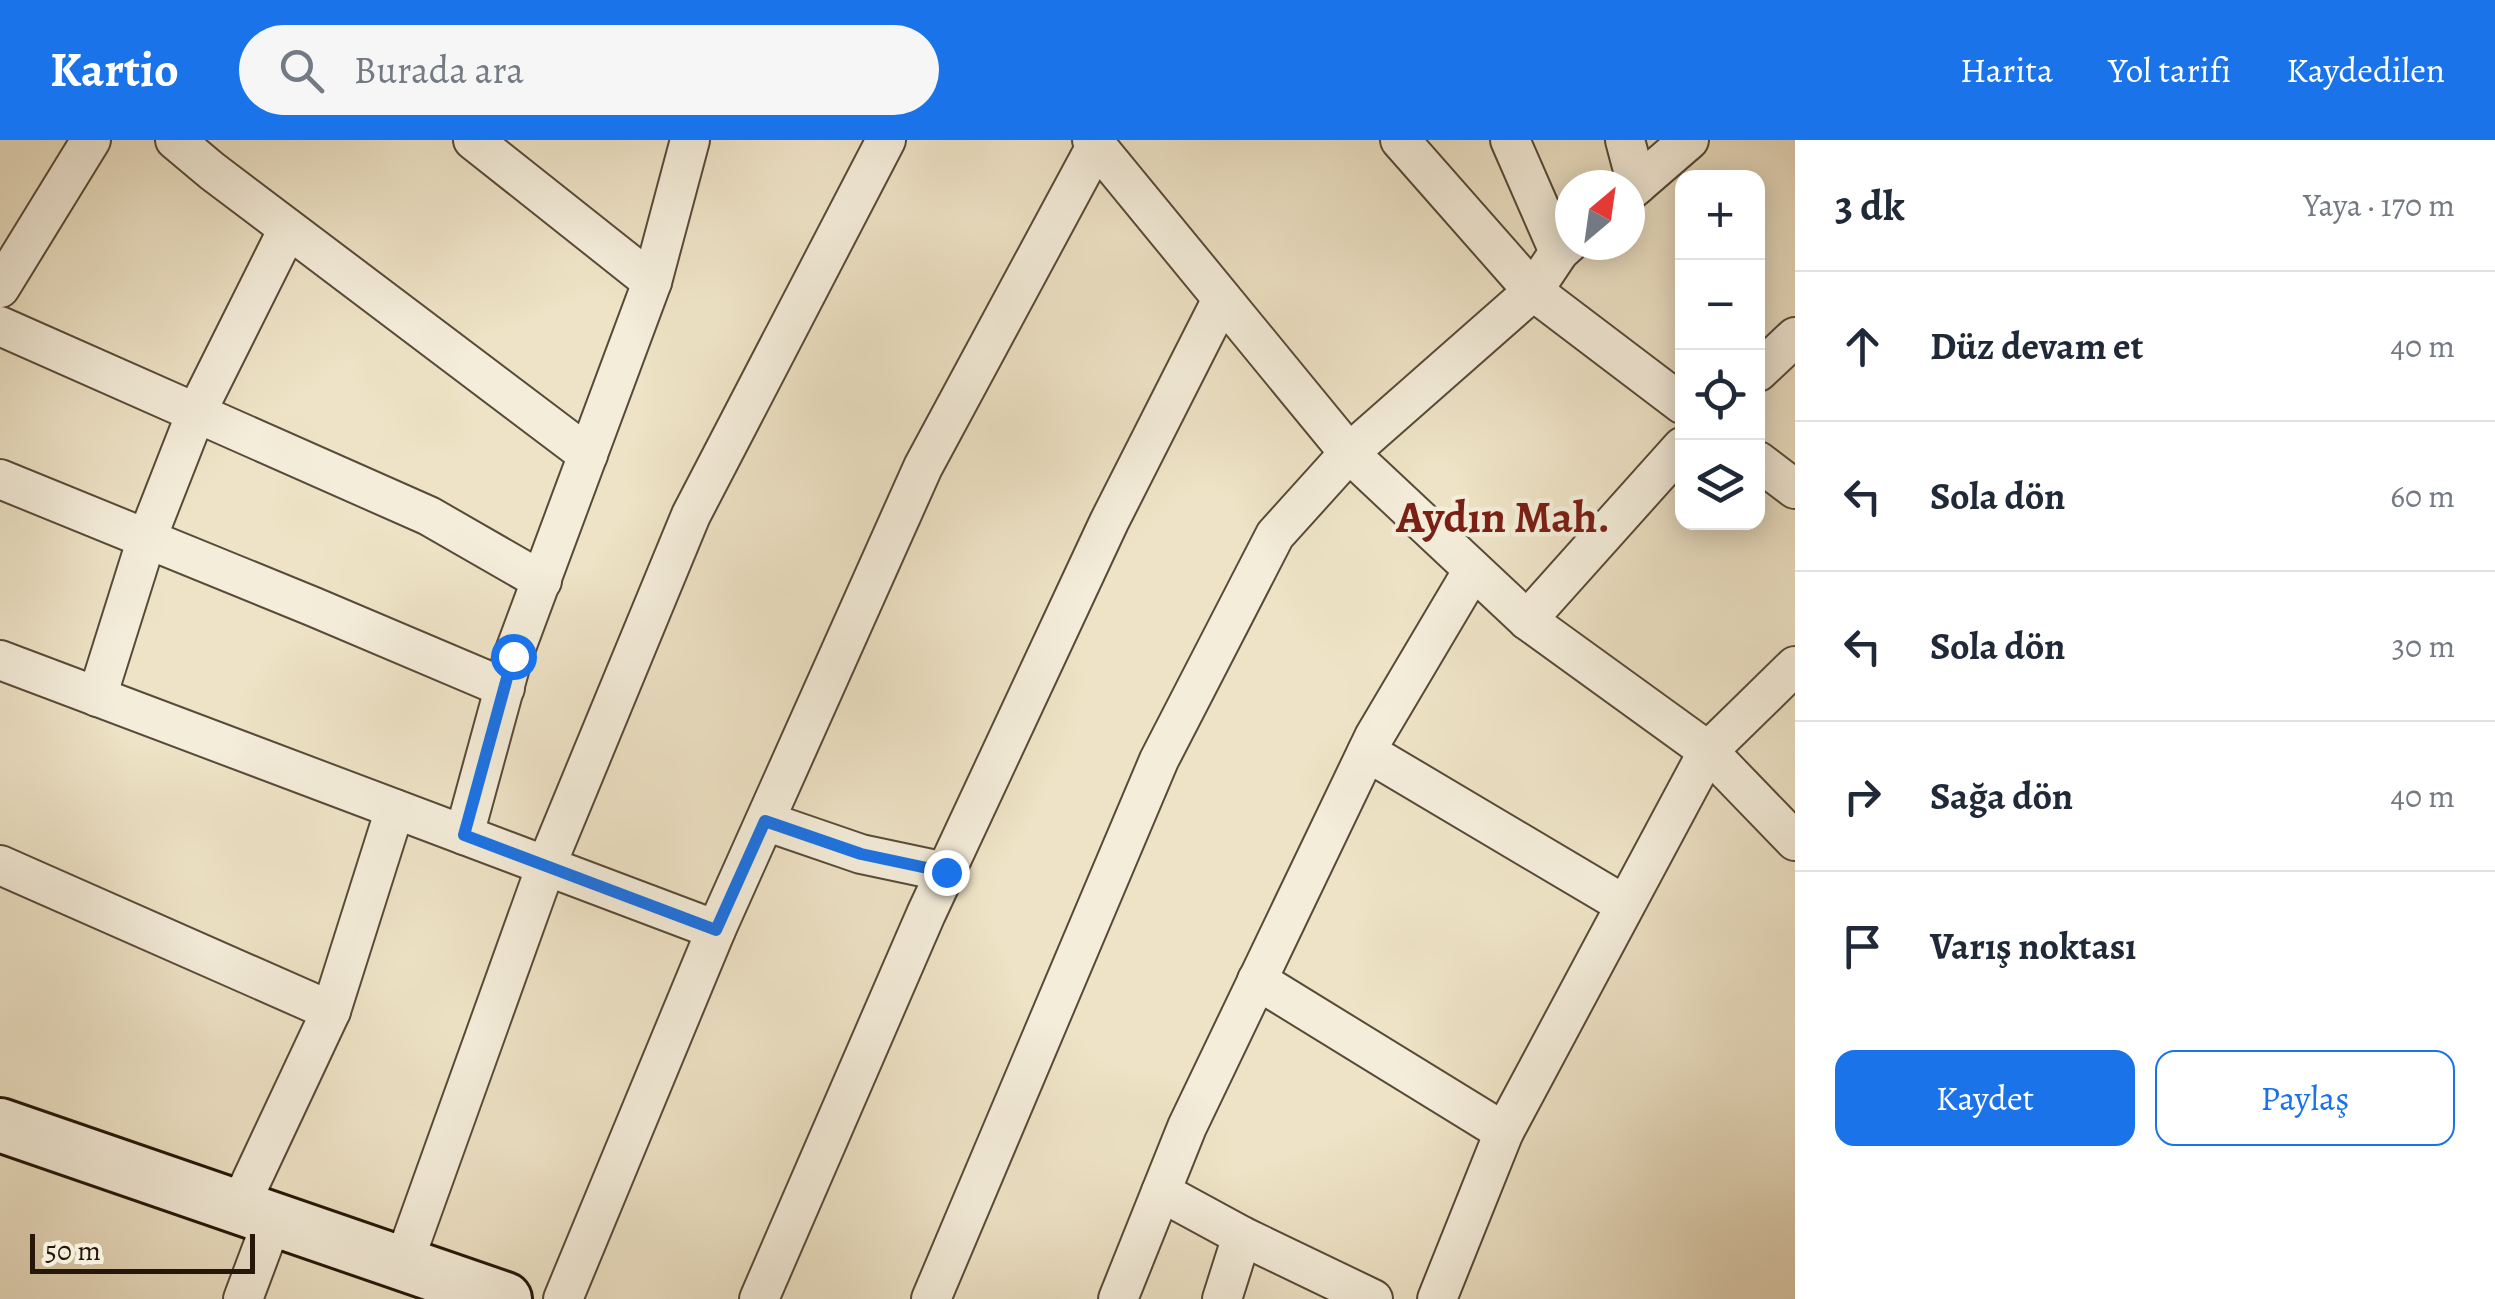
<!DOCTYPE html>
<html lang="tr">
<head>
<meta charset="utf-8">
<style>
	body { margin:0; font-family:Alegreya,serif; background:#f6f6f7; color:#1f2937 }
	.controls { position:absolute; right:30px; top:30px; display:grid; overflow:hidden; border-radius:20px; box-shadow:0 5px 25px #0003 }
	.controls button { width:90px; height:90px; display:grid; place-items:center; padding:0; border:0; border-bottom:2px solid #e0e1e3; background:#fff; color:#1f2937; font:50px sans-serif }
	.compass { position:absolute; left:1555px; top:30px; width:90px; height:90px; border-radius:50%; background:#fff; box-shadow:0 5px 25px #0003; rotate:29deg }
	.scale { position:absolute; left:30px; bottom:25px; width:225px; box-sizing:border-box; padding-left:10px; border:5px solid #261708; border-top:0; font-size:28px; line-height:35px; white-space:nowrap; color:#261708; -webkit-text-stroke:8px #f4edda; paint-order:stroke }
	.stop { position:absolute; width:30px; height:30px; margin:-22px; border:8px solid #1a73e8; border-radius:50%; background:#fff }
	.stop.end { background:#1a73e8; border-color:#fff; box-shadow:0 2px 10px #0008 }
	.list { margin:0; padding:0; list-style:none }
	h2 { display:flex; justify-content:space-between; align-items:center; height:130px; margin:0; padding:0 40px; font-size:42px }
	h2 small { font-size:32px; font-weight:400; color:#747a83 }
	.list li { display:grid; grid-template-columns:65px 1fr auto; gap:30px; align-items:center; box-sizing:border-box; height:150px; padding:0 40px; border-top:2px solid #e0e1e3 }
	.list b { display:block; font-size:38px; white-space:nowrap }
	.list em { font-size:32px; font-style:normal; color:#747a83 }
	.actions { display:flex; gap:20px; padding:30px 40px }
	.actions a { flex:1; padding:22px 0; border:2px solid #1a73e8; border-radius:20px; text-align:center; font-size:35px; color:#1a73e8 }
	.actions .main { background:#1a73e8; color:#fff }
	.icon { flex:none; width:55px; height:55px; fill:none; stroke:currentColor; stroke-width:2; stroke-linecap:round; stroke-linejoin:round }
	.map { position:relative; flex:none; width:1795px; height:1159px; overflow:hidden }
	header { display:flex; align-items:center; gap:60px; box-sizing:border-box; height:140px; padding:0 50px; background:#1a73e8; color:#fff }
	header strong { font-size:48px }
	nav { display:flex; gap:55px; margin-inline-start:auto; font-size:35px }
	.search { width:700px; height:90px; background:#f6f6f7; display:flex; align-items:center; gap:25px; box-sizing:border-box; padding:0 35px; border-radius:55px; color:#747a83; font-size:38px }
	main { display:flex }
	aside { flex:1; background:#fff }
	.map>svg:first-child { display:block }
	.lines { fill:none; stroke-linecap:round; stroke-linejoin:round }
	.street-casing { stroke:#584a38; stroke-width:42 }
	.secondary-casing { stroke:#261708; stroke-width:58 }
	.street { stroke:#f4edda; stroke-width:38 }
	.secondary { stroke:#f4edda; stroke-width:52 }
	.route { stroke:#1a73e8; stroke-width:12 }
	.labels { text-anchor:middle; stroke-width:9; stroke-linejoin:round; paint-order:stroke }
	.district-label { font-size:45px; font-weight:bold; fill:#7a1f14; stroke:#f4edda }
</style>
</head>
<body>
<header>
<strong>Kartio</strong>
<div class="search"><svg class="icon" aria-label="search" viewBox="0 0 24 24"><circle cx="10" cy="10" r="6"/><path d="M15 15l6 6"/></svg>Burada ara</div>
<nav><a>Harita</a><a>Yol tarifi</a><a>Kaydedilen</a></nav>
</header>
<main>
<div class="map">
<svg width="1795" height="1159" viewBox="0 0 1795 1159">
	<rect width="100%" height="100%" fill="#eee3c6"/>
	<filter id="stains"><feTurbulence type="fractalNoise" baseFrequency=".002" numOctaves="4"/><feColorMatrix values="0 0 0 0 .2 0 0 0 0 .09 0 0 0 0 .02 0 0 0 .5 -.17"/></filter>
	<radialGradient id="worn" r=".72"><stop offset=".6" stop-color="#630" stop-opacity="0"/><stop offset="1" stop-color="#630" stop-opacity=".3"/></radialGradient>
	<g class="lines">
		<defs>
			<g id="street">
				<path d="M175,0L212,31L588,315"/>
				<path d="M473,0L652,142"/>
				<path d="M1092,0L1349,313L1527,480L1708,611L1795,701"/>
				<path d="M1400,0L1533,151L1682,264"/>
				<path d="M1510,0L1559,112"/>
				<path d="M1625,0L1637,45"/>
				<path d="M1630,51L1689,0"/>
				<path d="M0,148L91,0"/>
				<path d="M0,186L429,376L542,441"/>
				<path d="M1758,232L1795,197"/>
				<path d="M1758,321L1795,349"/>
				<path d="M0,339L314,467L505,548"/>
				<path d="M1527,480L1682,307"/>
				<path d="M0,520L716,790"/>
				<path d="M97,557L147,398L196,273L288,89"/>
				<path d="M1367,612L1625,765"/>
				<path d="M765,681L861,714L946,732"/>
				<path d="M464,695L513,516L652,142L690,0"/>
				<path d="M0,725L331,871"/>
				<path d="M1257,840L1504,992"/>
				<path d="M1161,1052L1242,1096L1373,1159"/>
				<path d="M239,1067L331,871L395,669"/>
				<path d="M403,1124L546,726L691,375L886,0"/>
				<path d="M243,1159L273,1079"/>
				<path d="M563,1159L716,790L923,327L1096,6"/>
				<path d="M759,1159L926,774L1109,382L1222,159"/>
				<path d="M931,1159L1159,620L1275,395L1349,313L1533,151L1559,112L1570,102"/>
				<path d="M1118,1159L1187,987L1374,597L1473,430"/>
				<path d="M1222,1159L1242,1096"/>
				<path d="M1437,1159L1504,992L1708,611L1795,526"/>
			</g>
			<path id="secondary" d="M0,985L505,1159"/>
		</defs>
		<!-- street casing -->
		<use href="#street" class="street-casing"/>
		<!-- secondary casing -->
		<use href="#secondary" class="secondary-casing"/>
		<!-- street -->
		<use href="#street" class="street"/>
		<!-- secondary -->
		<use href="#secondary" class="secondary"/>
	</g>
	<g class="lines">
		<!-- route -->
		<path class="route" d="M513,516L464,695L716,790L765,681L861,714L946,732"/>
	</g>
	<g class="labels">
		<!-- district labels -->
		<g class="district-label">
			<text x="1503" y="392">Aydın Mah.</text>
		</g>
	</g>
	<rect width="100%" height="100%" filter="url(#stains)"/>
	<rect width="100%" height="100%" fill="url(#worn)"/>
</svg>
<div class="controls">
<button>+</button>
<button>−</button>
<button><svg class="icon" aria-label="locate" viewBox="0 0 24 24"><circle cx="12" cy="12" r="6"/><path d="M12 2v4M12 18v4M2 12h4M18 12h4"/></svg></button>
<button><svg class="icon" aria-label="layers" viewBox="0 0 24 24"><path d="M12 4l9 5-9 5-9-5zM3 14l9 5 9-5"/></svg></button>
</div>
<svg class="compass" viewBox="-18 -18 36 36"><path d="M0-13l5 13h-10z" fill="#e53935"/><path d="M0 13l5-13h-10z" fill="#747a83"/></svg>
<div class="scale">50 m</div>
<div class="stop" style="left:513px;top:516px"></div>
<div class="stop end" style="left:946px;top:732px"></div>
</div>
<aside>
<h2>3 dk<small>Yaya · 170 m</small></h2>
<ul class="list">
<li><svg class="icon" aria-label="ahead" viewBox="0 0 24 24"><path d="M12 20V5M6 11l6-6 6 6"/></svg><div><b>Düz devam et</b></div><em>40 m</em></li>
<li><svg class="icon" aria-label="left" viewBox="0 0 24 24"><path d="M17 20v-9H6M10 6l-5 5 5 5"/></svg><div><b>Sola dön</b></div><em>60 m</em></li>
<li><svg class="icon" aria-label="left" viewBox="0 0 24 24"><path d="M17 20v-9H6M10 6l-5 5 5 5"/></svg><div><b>Sola dön</b></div><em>30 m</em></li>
<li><svg class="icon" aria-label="right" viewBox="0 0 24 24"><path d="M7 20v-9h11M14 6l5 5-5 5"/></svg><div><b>Sağa dön</b></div><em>40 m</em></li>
<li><svg class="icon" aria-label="arrive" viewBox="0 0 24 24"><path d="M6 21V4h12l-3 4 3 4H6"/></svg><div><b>Varış noktası</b></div></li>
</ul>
<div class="actions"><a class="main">Kaydet</a><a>Paylaş</a></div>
</aside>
</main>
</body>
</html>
